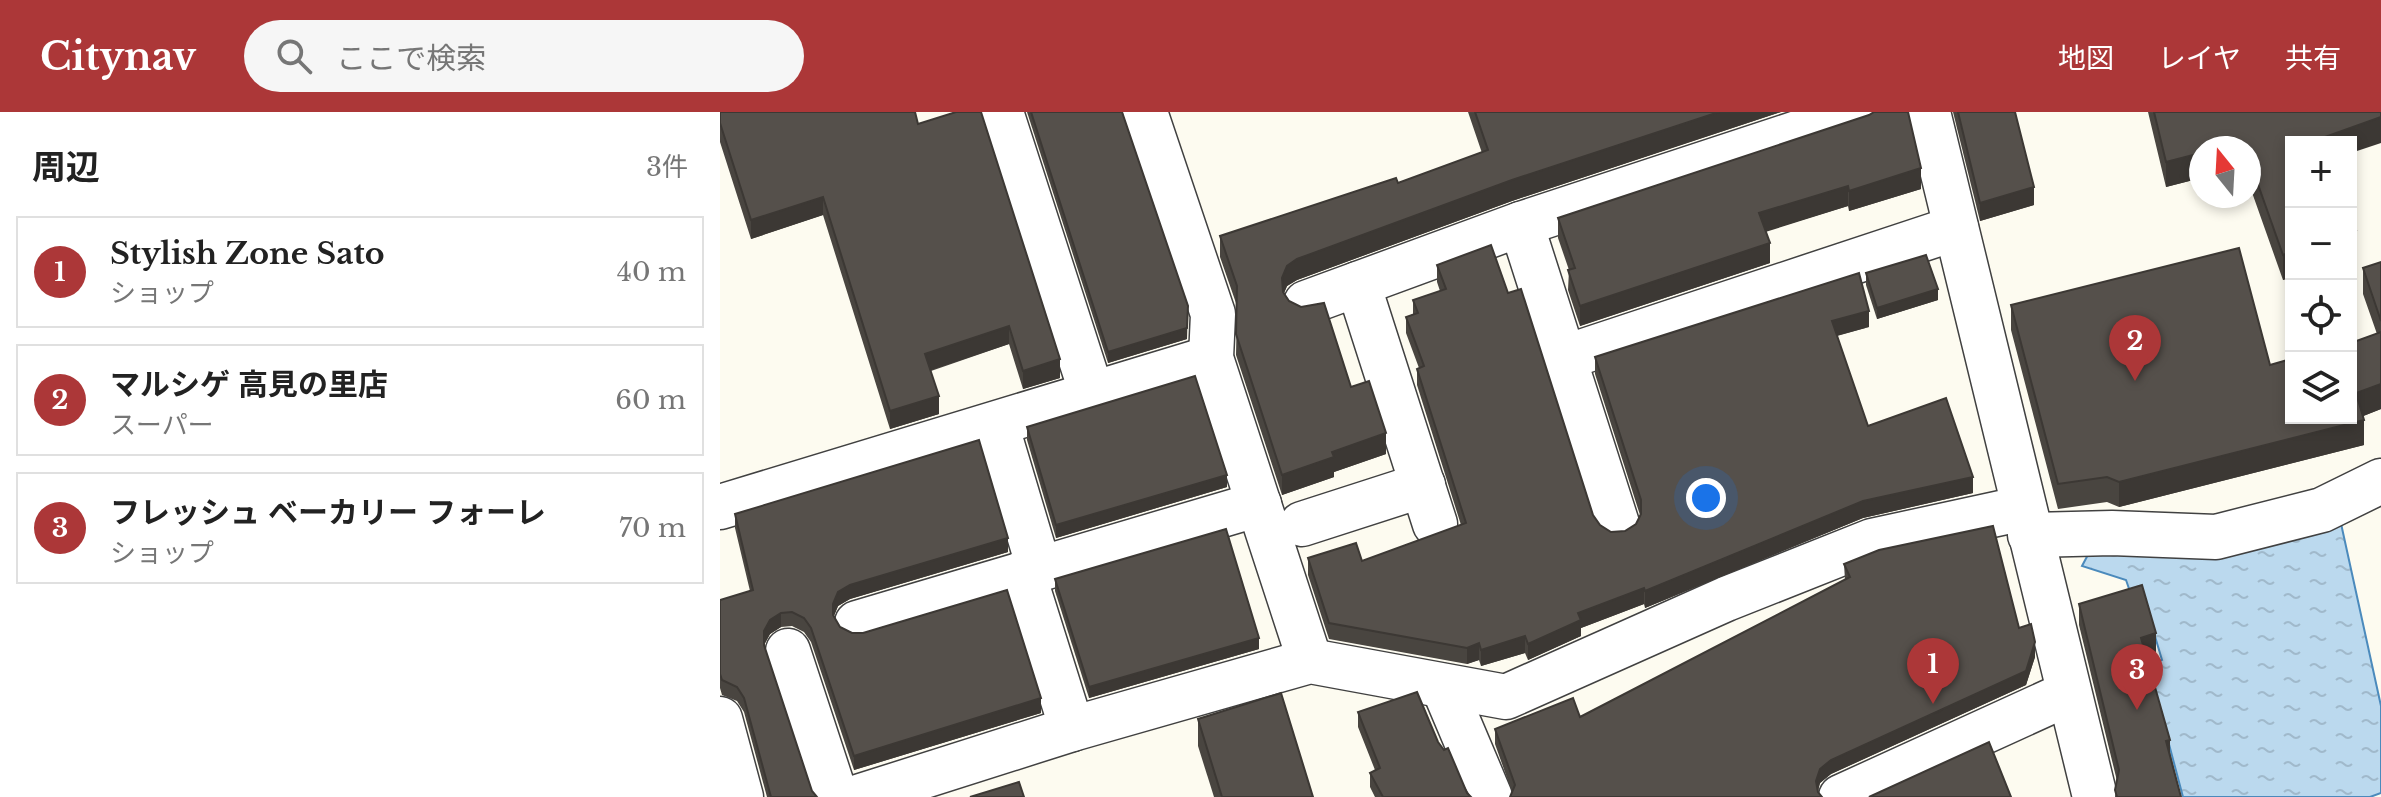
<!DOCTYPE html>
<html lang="ja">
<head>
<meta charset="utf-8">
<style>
	body { margin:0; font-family:"Libre Baskerville","Noto Sans JP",serif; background:#f6f6f6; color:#222 }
	.controls { position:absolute; right:24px; top:24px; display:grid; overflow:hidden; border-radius:0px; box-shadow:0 4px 12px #0003 }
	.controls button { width:72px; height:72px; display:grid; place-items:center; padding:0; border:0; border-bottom:2px solid #e0e0e0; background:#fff; color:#222; font:40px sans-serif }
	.compass { position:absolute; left:1469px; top:24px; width:72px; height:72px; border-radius:50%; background:#fff; box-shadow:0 4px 12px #0003; rotate:342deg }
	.you { position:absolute; left:986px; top:386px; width:28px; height:28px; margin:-20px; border:6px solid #fff; border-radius:50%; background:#1a73e8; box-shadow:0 0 0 12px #1a73e833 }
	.badge { display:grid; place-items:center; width:52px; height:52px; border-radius:50%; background:#ac3738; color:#fff; font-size:26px; font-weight:700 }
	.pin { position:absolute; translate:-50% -66px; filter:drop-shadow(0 2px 4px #0008) }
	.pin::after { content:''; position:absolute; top:42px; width:28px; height:24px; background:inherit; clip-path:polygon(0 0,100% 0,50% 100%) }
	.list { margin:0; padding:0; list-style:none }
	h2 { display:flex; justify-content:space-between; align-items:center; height:104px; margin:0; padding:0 32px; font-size:34px }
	h2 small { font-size:26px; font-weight:400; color:#767676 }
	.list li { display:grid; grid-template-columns:52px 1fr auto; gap:24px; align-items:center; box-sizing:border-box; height:112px; margin:0 16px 16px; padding:0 16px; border:2px solid #e0e0e0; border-radius:0px }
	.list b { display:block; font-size:30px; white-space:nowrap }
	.list p { margin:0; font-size:26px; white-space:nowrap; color:#767676 }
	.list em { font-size:26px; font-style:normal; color:#767676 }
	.icon { flex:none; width:44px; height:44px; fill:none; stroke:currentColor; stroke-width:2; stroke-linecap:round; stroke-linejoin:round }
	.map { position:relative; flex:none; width:1661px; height:685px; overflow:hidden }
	header { display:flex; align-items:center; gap:48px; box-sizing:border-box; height:112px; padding:0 40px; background:#ac3738; color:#fff }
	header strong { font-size:38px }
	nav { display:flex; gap:44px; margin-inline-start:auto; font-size:28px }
	.search { width:560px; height:72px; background:#f6f6f6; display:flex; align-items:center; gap:20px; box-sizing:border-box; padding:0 28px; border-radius:44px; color:#767676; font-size:30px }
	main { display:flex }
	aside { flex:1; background:#fff }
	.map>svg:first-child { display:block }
	.water { fill:url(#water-ripples); stroke:#4b8abc; stroke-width:2 }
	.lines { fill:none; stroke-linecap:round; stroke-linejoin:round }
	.minor-casing { stroke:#414141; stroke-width:47 }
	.minor { stroke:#fff; stroke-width:44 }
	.wall { fill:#494540 }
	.shaded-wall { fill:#3c3834 }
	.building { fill:#55504b; stroke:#3c3834; stroke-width:2 }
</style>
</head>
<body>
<header>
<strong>Citynav</strong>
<div class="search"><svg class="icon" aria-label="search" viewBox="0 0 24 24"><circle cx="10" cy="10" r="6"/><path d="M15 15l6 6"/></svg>ここで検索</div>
<nav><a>地図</a><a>レイヤ</a><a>共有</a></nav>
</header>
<main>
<aside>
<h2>周辺<small>3件</small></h2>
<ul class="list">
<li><span class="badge">1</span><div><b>Stylish Zone Sato</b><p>ショップ</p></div><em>40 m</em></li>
<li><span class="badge">2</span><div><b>マルシゲ 高見の里店</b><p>スーパー</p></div><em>60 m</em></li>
<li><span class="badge">3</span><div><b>フレッシュ ベーカリー フォーレ</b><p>ショップ</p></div><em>70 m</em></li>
</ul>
</aside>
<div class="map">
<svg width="1661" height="685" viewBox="0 0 1661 685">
	<defs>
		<pattern id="water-ripples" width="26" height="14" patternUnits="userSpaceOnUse" patternTransform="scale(2)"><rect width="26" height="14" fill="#bbd9ee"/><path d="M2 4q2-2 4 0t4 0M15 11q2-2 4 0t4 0" fill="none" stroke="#a0b9cb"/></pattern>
	</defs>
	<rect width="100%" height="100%" fill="#fdfbf0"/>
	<!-- water -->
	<path class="water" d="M1620,407L1661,594V681L1650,685H1463L1428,553L1442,548L1425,491L1415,494L1406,468L1362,454L1370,439Z"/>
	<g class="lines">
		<defs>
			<g id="minor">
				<path d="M281,0L372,282"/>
				<path d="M425,0L493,202L491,246L590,549"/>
				<path d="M1208,0L1375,685"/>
				<path d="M801,112L897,412"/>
				<path d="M638,172L715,412"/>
				<path d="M586,191L801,112L1141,0"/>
				<path d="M843,246L1236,116"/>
				<path d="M276,312L319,456"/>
				<path d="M0,395L491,246"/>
				<path d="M582,412L703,373"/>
				<path d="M1310,423L1392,421L1496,425L1602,398L1661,369"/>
				<path d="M303,461L352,617"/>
				<path d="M137,511L539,392"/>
				<path d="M68,539L116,685"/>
				<path d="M723,574L770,685"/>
				<path d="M0,607L21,685"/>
				<path d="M138,685L352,617L590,549L786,585L1006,487L1152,429L1304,396"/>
				<path d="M1121,685L1349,581"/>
			</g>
		</defs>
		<!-- minor casing -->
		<use href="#minor" class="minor-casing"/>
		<!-- minor -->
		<use href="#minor" class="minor"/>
	</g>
	<!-- wall -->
	<g class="wall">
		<path d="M0,0L198,12L340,266L303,277L289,232L211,259L219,302L170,317L103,103L31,127L0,30Z"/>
		<path d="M307,0H402L467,227L388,251Z"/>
		<path d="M748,0H1061L792,89L577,168L567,174L564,181L631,275L666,342L614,360V365L562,383L516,243L517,194L500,145V124L678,71L762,41Z"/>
		<path d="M1233,0H1295L1314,93L1260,109Z"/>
		<path d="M1428,0H1661L1571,30V165L1563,168L1529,72V36H1481V66L1446,75Z"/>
		<path d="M1149,3L1201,77L1129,99L1128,94L1046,119L1050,151L860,214L848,178L849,158L838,126V106Z"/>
		<path d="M1661,150V297L1643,304L1644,333L1399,395L1387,390L1338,397L1291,218V193L1550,253L1571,306L1657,222L1643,182V156Z"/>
		<path d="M717,153L788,181L873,403L880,413L891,420L905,419L916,412L920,403L875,262V245L1149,215L1117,224L1148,314L1253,381L1143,406L925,496L924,492L861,516V524L808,548L805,541L761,554L759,548L747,552L609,527L588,463V446L642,449L741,413L697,273V257L699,256L686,221V205L693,202V188L720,179L717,170Z"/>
		<path d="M1146,161L1218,188L1157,207L1146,173Z"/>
		<path d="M307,315L507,375L336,426L307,328Z"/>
		<path d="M15,402L288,440L130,487L118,494L114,504L120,515L132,521L321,601L134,658L91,530L84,520L72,514L61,515L50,522L44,533L92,679L97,685H47L24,600L17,589L2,583L0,576V488L30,479L15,416Z"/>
		<path d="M1124,452L1299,516L1315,545L1306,573L1111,662L1100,671L1098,680H792L775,632V617L860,605L1125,468Z"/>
		<path d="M335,467L539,537L369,586L335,479Z"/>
		<path d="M1359,492L1436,542L1427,545L1461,685H1395L1397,669L1359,513Z"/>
		<path d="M638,600L718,630L751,685H655L650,675V661L655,658L638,615Z"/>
		<path d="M478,607L593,685H494L478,634Z"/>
	</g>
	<!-- shaded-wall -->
	<g class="shaded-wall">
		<path d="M999,0H1061L792,89L577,168L567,174L562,186V166L567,154L577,147L792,68Z"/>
		<path d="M1661,5V31L1631,41V30H1602V26Z"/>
		<path d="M1523,30V36H1501Z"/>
		<path d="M1481,41V66L1446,75V50Z"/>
		<path d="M1201,56V77L1129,99V79Z"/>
		<path d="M1128,74V94L1039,122V101Z"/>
		<path d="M1314,75V93L1260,109V91Z"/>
		<path d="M103,85V103L31,127V108Z"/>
		<path d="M1636,118V143L1631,145V119Z"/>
		<path d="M1050,131V151L860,214V194Z"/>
		<path d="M1571,140V165L1563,168V143Z"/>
		<path d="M1218,177V188L1157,207V196Z"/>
		<path d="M468,194L467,227L388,251V240Z"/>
		<path d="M1149,199V215L1112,225V209Z"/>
		<path d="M289,214V232L205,260V242Z"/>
		<path d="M340,247V266L303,277V259Z"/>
		<path d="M1661,272V297L1636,307V281Z"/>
		<path d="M219,284V302L170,317V299Z"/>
		<path d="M1644,308V333L1399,395V370Z"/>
		<path d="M666,321V342L614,360V365L562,383V363L612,340Z"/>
		<path d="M507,363V375L336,426V413Z"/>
		<path d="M1253,365V381L1143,406L925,496V479L1143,389Z"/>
		<path d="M288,426V440L130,487L118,494L113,506V492L118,480L130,473Z"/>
		<path d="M924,476V492L861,516V524L808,548V532L858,501Z"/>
		<path d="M61,501V515L50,522L44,533V519L50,508Z"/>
		<path d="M1436,521V542L1421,546V526Z"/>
		<path d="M805,524V541L761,554V538Z"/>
		<path d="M539,526V537L369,586V575Z"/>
		<path d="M1315,530V545L1306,573L1111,662L1100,671L1096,683V669L1100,657L1111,648Z"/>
		<path d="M759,531V548L747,552V536Z"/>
		<path d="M321,586V601L134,658V644Z"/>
		<path d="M1450,628V649L1446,629Z"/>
	</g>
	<!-- building -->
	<g class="building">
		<path d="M0,0H195L198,12L236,0H261L340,247L303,259L289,214L205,242L219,284L170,299L103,85L31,108L0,11Z"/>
		<path d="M311,0H402L468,194L467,216L388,240Z"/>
		<path d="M755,0H999L792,68L577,147L567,154L562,166L563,180L569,189L581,195L604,191L631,275L649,269L666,321L612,340L614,345L562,363L516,222L517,174L500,124L676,66L678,71L768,38Z"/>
		<path d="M1154,0H1188L1201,56L1129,79L1128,74L1039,101L1050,131L860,194L848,158L855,156L838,106L1149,3Z"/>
		<path d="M1238,0H1295L1314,75L1260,91Z"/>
		<path d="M1434,0H1661V5L1602,26L1604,30H1571V140L1563,143L1529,47V36H1525L1523,30L1501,36H1481V41L1446,50Z"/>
		<path d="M1631,104L1636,118L1631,119Z"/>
		<path d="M771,133L788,181L801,177L873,403L880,413L891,420L905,419L916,412L921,402V388L875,245L1139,161L1149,199L1112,209L1148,314L1226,286L1253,365L1143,389L925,479L924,476L858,501L861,508L808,532L805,524L761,538L759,531L747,536L609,511L588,446L636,431L642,449L746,411L697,257L704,254L686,205L698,201L693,188L726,177L717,153Z"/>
		<path d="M1519,136L1550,253L1571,247V306H1631V231L1661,220V272L1636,281L1644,308L1399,370L1387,365L1338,372L1291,193Z"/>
		<path d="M1206,143L1218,177L1157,196L1146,161Z"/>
		<path d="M1661,150V209L1643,156Z"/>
		<path d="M475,264L507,363L336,413L307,315Z"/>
		<path d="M259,328L288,426L130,473L118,480L113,492V503L120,515L132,521H143L287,478L321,586L134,644L91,516L84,506L72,500L61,501L50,508L44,519V533L92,679L97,685H51L24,586L17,575L2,568L0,562V488L33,478L15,402Z"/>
		<path d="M1273,414L1299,516L1311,512L1315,530L1306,559L1111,648L1100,657L1096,669L1098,680L1102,685H790L795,673L775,617L853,586L860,605L1130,465L1124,452L1159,438Z"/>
		<path d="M506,417L539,526L369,575L335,467Z"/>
		<path d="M1422,473L1436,521L1421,526L1450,628L1446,629L1461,685H1397L1395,678L1399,658L1359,492Z"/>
		<path d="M697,580L718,630L724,638L728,636L747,681L751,685H663L650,661L660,656L638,600Z"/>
		<path d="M561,581L593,685H502L478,607Z"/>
		<path d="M1269,630L1291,685H1149Z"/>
		<path d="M299,670L304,685H250Z"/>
	</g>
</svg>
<div class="controls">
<button>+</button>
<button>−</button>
<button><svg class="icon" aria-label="locate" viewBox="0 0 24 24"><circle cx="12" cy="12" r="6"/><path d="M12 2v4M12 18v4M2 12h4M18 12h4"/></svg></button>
<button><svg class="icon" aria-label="layers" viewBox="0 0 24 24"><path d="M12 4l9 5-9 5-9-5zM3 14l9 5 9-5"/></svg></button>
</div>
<svg class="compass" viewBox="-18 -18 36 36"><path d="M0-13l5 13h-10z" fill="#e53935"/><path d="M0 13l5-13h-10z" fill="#767676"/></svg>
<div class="you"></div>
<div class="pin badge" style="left:1213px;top:592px">1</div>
<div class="pin badge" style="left:1415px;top:269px">2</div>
<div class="pin badge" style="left:1417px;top:598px">3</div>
</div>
</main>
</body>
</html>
